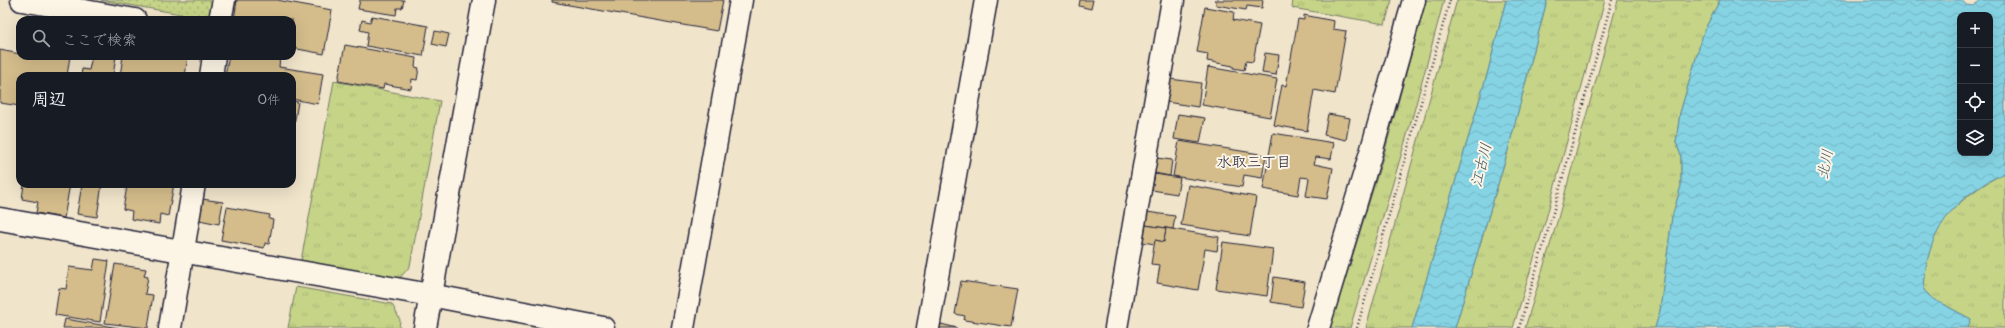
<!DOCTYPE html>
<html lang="ja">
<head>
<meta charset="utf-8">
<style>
	body { margin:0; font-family:"Playpen Sans","Klee One",sans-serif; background:#20242c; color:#f1f3f6 }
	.controls { position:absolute; right:12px; top:12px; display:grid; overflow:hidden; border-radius:8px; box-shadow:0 4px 16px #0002 }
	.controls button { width:36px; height:36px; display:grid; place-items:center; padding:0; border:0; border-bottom:1px solid #363941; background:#171b24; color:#f1f3f6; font:20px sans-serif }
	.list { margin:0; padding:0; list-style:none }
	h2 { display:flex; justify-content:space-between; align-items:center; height:52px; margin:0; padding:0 16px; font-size:17px }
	h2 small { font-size:13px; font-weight:400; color:#9ea1a6 }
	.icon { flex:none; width:22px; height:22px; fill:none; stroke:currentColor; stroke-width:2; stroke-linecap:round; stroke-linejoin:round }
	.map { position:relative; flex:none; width:2005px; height:328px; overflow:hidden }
	.search { position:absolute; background:#171b24; box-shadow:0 4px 16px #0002; left:16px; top:16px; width:280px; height:44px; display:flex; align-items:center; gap:10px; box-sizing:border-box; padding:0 14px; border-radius:12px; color:#9ea1a6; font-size:15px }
	.panel { position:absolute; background:#171b24; box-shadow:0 4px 16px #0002; left:16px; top:72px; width:280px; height:116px; border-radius:12px }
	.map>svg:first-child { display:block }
	.grass { fill:url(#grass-tufts); stroke:#747b62 }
	.park { fill:url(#park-dots); stroke:#747b62 }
	.water { fill:url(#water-waves); stroke:#5d8ca0; fill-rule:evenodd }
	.building { fill:#d4bc8b; stroke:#22223b }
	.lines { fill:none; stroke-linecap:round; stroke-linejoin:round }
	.minor-casing { stroke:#22223b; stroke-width:25 }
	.path { stroke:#22223b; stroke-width:2.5; stroke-dasharray:1 3; stroke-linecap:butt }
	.minor { stroke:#fcf5e5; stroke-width:22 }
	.labels { text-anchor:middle; stroke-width:4; stroke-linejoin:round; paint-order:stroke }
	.neighbourhood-label { font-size:15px; fill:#22223b; stroke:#fcf5e5 }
	.water-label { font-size:15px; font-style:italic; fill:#40576d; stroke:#fcf5e5 }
</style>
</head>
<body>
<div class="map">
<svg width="2005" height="328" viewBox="0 0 2005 328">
	<defs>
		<pattern id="grass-tufts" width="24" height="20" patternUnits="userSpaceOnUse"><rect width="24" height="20" fill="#c6d488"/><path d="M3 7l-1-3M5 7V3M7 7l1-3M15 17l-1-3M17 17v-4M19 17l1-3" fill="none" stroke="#aab676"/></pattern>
		<pattern id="park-dots" width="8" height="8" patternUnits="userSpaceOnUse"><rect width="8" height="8" fill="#c6d488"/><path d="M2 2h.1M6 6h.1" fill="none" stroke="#aab676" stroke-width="1.8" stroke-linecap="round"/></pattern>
		<pattern id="water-waves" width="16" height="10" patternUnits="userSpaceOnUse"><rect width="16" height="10" fill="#85d3e3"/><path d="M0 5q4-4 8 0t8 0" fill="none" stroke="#73b5c4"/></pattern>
	</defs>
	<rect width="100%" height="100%" fill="#f0e4ca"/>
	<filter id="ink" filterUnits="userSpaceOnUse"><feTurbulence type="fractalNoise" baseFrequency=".025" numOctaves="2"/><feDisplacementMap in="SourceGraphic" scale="8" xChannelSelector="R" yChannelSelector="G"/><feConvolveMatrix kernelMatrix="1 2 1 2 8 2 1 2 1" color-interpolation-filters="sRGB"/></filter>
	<g filter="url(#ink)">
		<!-- grass -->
		<g class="grass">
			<path d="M1293,0H1392L1385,24L1292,8Z"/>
			<path d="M1426,0H1444L1413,115L1350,328H1330L1384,154Z"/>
			<path d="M1457,0H1506L1488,71L1412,328H1366Z"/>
			<path d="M1547,0H1605L1546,219L1513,328H1455L1507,154Z"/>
			<path d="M1618,0H1720L1704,31L1680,113L1676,142L1681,156V186L1672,217L1660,311L1655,328H1525L1557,222Z"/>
			<path d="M334,81L440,101L410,266L399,279L301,261Z"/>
			<path d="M2005,173V328H1968L1971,319L1933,299L1924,290C1925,269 1928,247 1939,227C1951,206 1983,183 2005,173Z"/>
			<path d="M296,287L392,304L400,320L399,328H288Z"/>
		</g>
		<!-- park -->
		<path class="park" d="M101,0H219L217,14L209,19Z"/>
		<!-- water -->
		<g class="water">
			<path d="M1506,0H1547L1507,154L1455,328H1412L1488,71Z"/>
			<path d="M1720,0H1962L1966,5L1973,6L1981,0H2005V173C1953,196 1925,234 1924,290L1933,299L1971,319L1968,328H1655L1660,311L1672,217L1681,186V156L1676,142L1680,113L1704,31ZM1960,15H1990V153H1960Z"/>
		</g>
		<!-- building -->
		<g class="building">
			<path d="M237,0H277L332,10L324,54L292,48V20H234Z"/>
			<path d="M360,0H404L402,8H397L396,15L358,9Z"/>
			<path d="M552,0H723L717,31L552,2Z"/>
			<path d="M1080,0H1093L1091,9L1079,6Z"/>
			<path d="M1214,0H1263L1262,8L1247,6L1246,10L1216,5V1Z"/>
			<path d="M1205,7L1234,12L1233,20L1260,25L1253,62L1246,61L1244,70L1233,68V66L1207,61L1208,54L1197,52Z"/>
			<path d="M1304,15L1334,21L1333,29L1346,31L1335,94L1314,90L1307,131L1274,125L1282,85L1286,86L1298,19L1304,20Z"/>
			<path d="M372,16L428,26L423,56L366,46L368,32L360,30L362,20L370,22Z"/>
			<path d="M435,31L449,34L446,47L432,44Z"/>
			<path d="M345,45L416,58L415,67L419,68L417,80L412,79L411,89L384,84L383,89L338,81Z"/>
			<path d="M0,50L20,54V56L46,58L47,56H70L67,76H20V106L0,103Z"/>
			<path d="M1265,53L1279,55L1276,75L1262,73Z"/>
			<path d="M92,56H116L113,76H81L82,69L89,70Z"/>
			<path d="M123,56H188L185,76H120Z"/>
			<path d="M229,56H280L279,67L323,74L318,104L292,99V76L247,74V76H225Z"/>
			<path d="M1208,67L1277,79L1270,117L1202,105Z"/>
			<path d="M1170,79L1201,83L1198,107L1166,102Z"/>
			<path d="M292,101L298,102L293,132L292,131Z"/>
			<path d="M1178,114L1205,118L1200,143L1174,139Z"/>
			<path d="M1328,114L1350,118L1346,140L1324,135Z"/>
			<path d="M1273,133L1334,143L1331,159L1316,157L1314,164L1333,168L1327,199L1306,196L1309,178L1301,177L1298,195L1263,189Z"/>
			<path d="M1179,141L1266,155L1262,178L1244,175L1242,187L1173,176Z"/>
			<path d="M1157,158L1172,160L1170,176L1154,173Z"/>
			<path d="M1155,174L1180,178L1177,194L1152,190Z"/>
			<path d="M24,184H70L64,218L36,213L38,202L22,199Z"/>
			<path d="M82,184H102L97,217L77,214Z"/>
			<path d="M134,184H174L168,216L160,214L159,224L131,219L132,211L123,209L127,186L134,187Z"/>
			<path d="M1188,185L1256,197L1250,236L1181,225Z"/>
			<path d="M202,199L223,202L219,224L199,220Z"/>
			<path d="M227,207L270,215L269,219L273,220L269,244L265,243L264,248L221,240Z"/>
			<path d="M1147,212L1175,216L1173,229L1145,225Z"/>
			<path d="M1145,225L1166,228L1164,242L1155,240V244L1143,242Z"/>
			<path d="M1166,228L1219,237L1217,251L1205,249L1198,290L1157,283L1160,265L1151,264L1155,240L1164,242Z"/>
			<path d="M1223,242L1273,249L1267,296L1216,289Z"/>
			<path d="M95,259L109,261L100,322L55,315L59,288L66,289L69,267L93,270Z"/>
			<path d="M115,264L146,269L144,276L148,277L145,294L153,295L148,328L105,323Z"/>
			<path d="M1274,277L1305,282L1301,307L1271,302Z"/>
			<path d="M961,281L1018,289L1011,327L964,320L965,316L955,314Z"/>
			<path d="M65,319L119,328H63Z"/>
			<path d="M941,324L957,328H940Z"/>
		</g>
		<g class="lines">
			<defs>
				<g id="minor">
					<path d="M22,0L135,20"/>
					<path d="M220,20L224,0"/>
					<path d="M211,76L214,56"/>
					<path d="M0,219L430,295L603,328"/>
					<path d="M170,328L194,184"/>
					<path d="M425,328L484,0"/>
					<path d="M683,328L741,0"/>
					<path d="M928,328L986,0"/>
					<path d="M1116,328L1173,0"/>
					<path d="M1318,328L1372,149L1414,0"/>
				</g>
			</defs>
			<!-- minor casing -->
			<use href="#minor" class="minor-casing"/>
			<!-- path -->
			<g class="path">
				<path d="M1357,328L1450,0"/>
				<path d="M1519,328L1551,220L1612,0"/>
			</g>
			<!-- minor -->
			<use href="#minor" class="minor"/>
		</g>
	</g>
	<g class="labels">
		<!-- neighbourhood labels -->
		<g class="neighbourhood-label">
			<text x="1254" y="167">水取三丁目</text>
		</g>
		<!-- water labels -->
		<g class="water-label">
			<text transform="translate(1825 164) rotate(-79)" y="5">北川</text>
			<text transform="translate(1481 165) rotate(-76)" y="5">江古川</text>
		</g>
	</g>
</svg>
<div class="controls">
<button>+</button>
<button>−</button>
<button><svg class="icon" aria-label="locate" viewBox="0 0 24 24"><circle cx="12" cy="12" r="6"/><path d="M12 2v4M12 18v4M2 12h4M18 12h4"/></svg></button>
<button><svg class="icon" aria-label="layers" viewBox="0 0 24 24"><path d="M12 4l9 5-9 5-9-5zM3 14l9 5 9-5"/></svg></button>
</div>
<div class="search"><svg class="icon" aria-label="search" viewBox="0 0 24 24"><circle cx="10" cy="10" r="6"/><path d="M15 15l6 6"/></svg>ここで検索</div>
<section class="panel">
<h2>周辺<small>0件</small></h2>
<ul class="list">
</ul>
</section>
</div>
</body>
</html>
